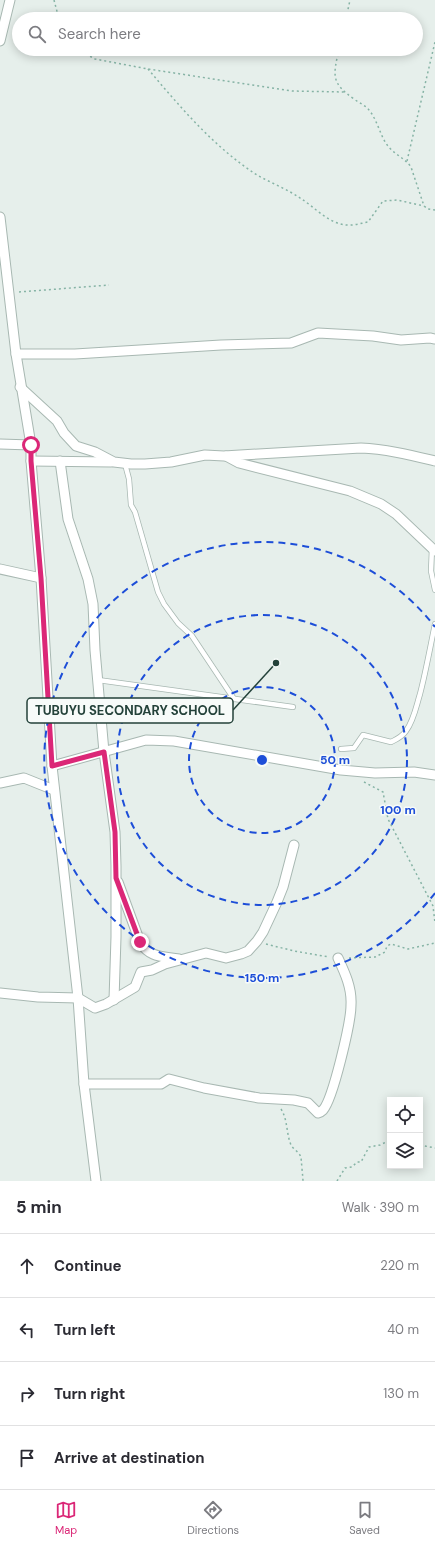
<!DOCTYPE html>
<html lang="en">
<head>
<meta charset="utf-8">
<style>
	body { margin:0; font-family:"DM Sans",sans-serif; background:#f2f2f3; color:#2b2b33 }
	.controls { position:absolute; right:12px; bottom:12px; display:grid; overflow:hidden; border-radius:0px; box-shadow:0 2px 10px #0003 }
	.controls button { width:36px; height:36px; display:grid; place-items:center; padding:0; border:0; border-bottom:1px solid #e1e1e2; background:#fff; color:#2b2b33; font:20px sans-serif }
	.stop { position:absolute; width:12px; height:12px; margin:-9px; border:3px solid #db2777; border-radius:50%; background:#fff }
	.stop.end { background:#db2777; border-color:#fff; box-shadow:0 1px 4px #0008 }
	.list { margin:0; padding:0; list-style:none }
	h2 { display:flex; justify-content:space-between; align-items:center; height:52px; margin:0; padding:0 16px; font-size:17px }
	h2 small { font-size:13px; font-weight:400; color:#7c7c81 }
	.list li { display:grid; grid-template-columns:26px 1fr auto; gap:12px; align-items:center; box-sizing:border-box; height:64px; padding:0 16px; border-top:1px solid #e1e1e2 }
	.list b { display:block; font-size:15px; white-space:nowrap }
	.list em { font-size:13px; font-style:normal; color:#7c7c81 }
	.icon { flex:none; width:22px; height:22px; fill:none; stroke:currentColor; stroke-width:2; stroke-linecap:round; stroke-linejoin:round }
	.map { position:relative; flex:none; width:435px; height:1181px; overflow:hidden }
	.search { position:absolute; background:#fff; box-shadow:0 2px 10px #0003; left:12px; right:12px; top:12px; height:44px; display:flex; align-items:center; gap:10px; box-sizing:border-box; padding:0 14px; border-radius:22px; color:#7c7c81; font-size:15px }
	.sheet { height:308px; background:#fff }
	nav { display:flex; justify-content:space-around; align-items:center; box-sizing:border-box; height:56px; border-top:1px solid #e1e1e2; background:#fff; font-size:11px; color:#7c7c81 }
	nav a { display:grid; justify-items:center; gap:2px }
	nav .on { color:#db2777 }
	.map>svg:first-child { display:block }
	.lines { fill:none; stroke-linecap:round; stroke-linejoin:round }
	.service-casing { stroke:#a8b8b2; stroke-width:6 }
	.minor-casing { stroke:#a8b8b2; stroke-width:11 }
	.path { stroke:#86b3a5; stroke-width:1.5; stroke-dasharray:2 3; stroke-linecap:butt }
	.service { stroke:#fff; stroke-width:4.5 }
	.minor { stroke:#fff; stroke-width:9 }
	.route { stroke:#db2777; stroke-width:5 }
	.ring { fill:none; stroke:#1d4ed8; stroke-width:2; stroke-dasharray:7 5 }
	.centre { fill:#1d4ed8; stroke:#f7fbf9; stroke-width:2 }
	.ring-label { font-size:12px; text-anchor:middle; font-weight:bold; fill:#1d4ed8; stroke:#f7fbf9; stroke-width:3; stroke-linejoin:round; paint-order:stroke }
	.leader { fill:none; stroke:#24423a; stroke-width:1.5 }
	.callout-dot { fill:#24423a; stroke:#f7fbf9; stroke-width:1.5 }
	.callout { fill:#f7fbf9; stroke:#24423a; stroke-width:1.5 }
	.callout-label { font-size:13px; text-anchor:middle; font-weight:bold; fill:#24423a }
</style>
</head>
<body>
<div class="map">
<svg width="435" height="1181" viewBox="0 0 435 1181">
	<rect width="100%" height="100%" fill="#e6efeb"/>
	<g class="lines">
		<defs>
			<g id="service">
				<path d="M125,464L129,479L131,505L135,512L158,592L164,604L178,623L192,636L234,699"/>
				<path d="M432,548L431,571L435,590"/>
				<path d="M98,680L293,707"/>
				<path d="M341,749L354,748L363,735L391,742C397,739 402,737 406,731C414,720 416,707 420,694C426,671 430,648 435,624"/>
			</g>
			<g id="minor">
				<path d="M0,41L10,0"/>
				<path d="M0,217L16,354L31,445V461L41,578L52,766L78,998L84,1084L96,1181"/>
				<path d="M16,354H75L221,345L291,343L318,333L373,336L401,340L430,338L435,339"/>
				<path d="M20,387L57,421L64,433L76,446L95,452L114,462L131,464H145L171,462L205,455L224,456L361,448C386,449 410,455 435,461"/>
				<path d="M0,444L31,445"/>
				<path d="M226,456L239,463L350,491L381,504L396,514L435,551"/>
				<path d="M31,461L111,462"/>
				<path d="M60,461L68,519L88,579L93,604L95,650L104,752L115,832L116,866V937L114,1000"/>
				<path d="M0,569L41,578"/>
				<path d="M52,766L146,740L174,741L341,770L375,773L414,772L435,775"/>
				<path d="M0,783L24,778L54,790"/>
				<path d="M118,882L140,942C150,958 162,956 179,959"/>
				<path d="M0,993L38,997L78,998L95,1008L106,1004L135,987L141,972L152,970L165,964L206,953L226,958L241,954L248,951L257,941L263,932L277,902L283,887L294,845"/>
				<path d="M84,1084H161L169,1079L204,1088L259,1098L294,1100L308,1103L318,1113C321,1112 321,1112 323,1110C333,1099 351,1022 351,1005C352,988 345,973 338,958"/>
			</g>
		</defs>
		<!-- service casing -->
		<use href="#service" class="service-casing"/>
		<!-- minor casing -->
		<use href="#minor" class="minor-casing"/>
		<!-- path -->
		<g class="path">
			<path d="M54,0L59,19"/>
			<path d="M346,19L350,0"/>
			<path d="M77,49L95,59L148,69L292,91L344,92"/>
			<path d="M339,49C333,76 331,83 354,99C359,103 365,105 369,110C378,121 380,136 388,146C395,155 405,158 411,167L424,206L428,209L435,210"/>
			<path d="M148,69C180,107 215,148 257,175C271,183 287,189 300,198C315,207 330,226 350,225C356,225 362,223 368,222L383,201L397,200L424,206"/>
			<path d="M407,161L435,42"/>
			<path d="M19,292L109,285"/>
			<path d="M364,782L383,792L388,819L433,906L435,923"/>
			<path d="M266,944L294,951L329,957"/>
			<path d="M349,958L375,957L385,952L387,946L391,944L408,949L435,943"/>
			<path d="M281,1109C288,1120 286,1133 291,1145C293,1149 299,1152 301,1157C301,1158 303,1179 303,1181"/>
			<path d="M420,1145L435,1148"/>
			<path d="M337,1181L345,1168L352,1167L357,1162H361L369,1147L380,1145L390,1140"/>
		</g>
		<!-- service -->
		<use href="#service" class="service"/>
		<!-- minor -->
		<use href="#minor" class="minor"/>
	</g>
	<g class="lines">
		<!-- route -->
		<path class="route" d="M31,445V461L41,578L52,766L104,752L115,832L116,878L140,942"/>
	</g>
	<!-- distance rings -->
	<g class="ring">
		<circle cx="262" cy="760" r="73"/>
		<circle cx="262" cy="760" r="145"/>
		<path d="M435 893A218 218 0 1 1 435 627"/>
	</g>
	<circle cx="262" cy="760" r="6" class="centre"/>
	<g class="ring-label">
		<text x="335" y="764">50 m</text>
		<text x="398" y="814">100 m</text>
		<text x="262" y="982">150 m</text>
	</g>
	<!-- callouts -->
	<path class="leader" d="M276 663L233 710"/>
	<circle class="callout-dot" cx="276" cy="663" r="4"/>
	<rect class="callout" x="27" y="698" width="206" height="25" rx="4"/>
	<g class="callout-label">
		<text x="130" y="715">TUBUYU SECONDARY SCHOOL</text>
	</g>
</svg>
<div class="controls">
<button><svg class="icon" aria-label="locate" viewBox="0 0 24 24"><circle cx="12" cy="12" r="6"/><path d="M12 2v4M12 18v4M2 12h4M18 12h4"/></svg></button>
<button><svg class="icon" aria-label="layers" viewBox="0 0 24 24"><path d="M12 4l9 5-9 5-9-5zM3 14l9 5 9-5"/></svg></button>
</div>
<div class="stop" style="left:31px;top:445px"></div>
<div class="stop end" style="left:140px;top:942px"></div>
<div class="search"><svg class="icon" aria-label="search" viewBox="0 0 24 24"><circle cx="10" cy="10" r="6"/><path d="M15 15l6 6"/></svg>Search here</div>
</div>
<section class="sheet">
<h2>5 min<small>Walk · 390 m</small></h2>
<ul class="list">
<li><svg class="icon" aria-label="ahead" viewBox="0 0 24 24"><path d="M12 20V5M6 11l6-6 6 6"/></svg><div><b>Continue</b></div><em>220 m</em></li>
<li><svg class="icon" aria-label="left" viewBox="0 0 24 24"><path d="M17 20v-9H6M10 6l-5 5 5 5"/></svg><div><b>Turn left</b></div><em>40 m</em></li>
<li><svg class="icon" aria-label="right" viewBox="0 0 24 24"><path d="M7 20v-9h11M14 6l5 5-5 5"/></svg><div><b>Turn right</b></div><em>130 m</em></li>
<li><svg class="icon" aria-label="arrive" viewBox="0 0 24 24"><path d="M6 21V4h12l-3 4 3 4H6"/></svg><div><b>Arrive at destination</b></div></li>
</ul>
</section>
<nav>
<a class="on"><svg class="icon" aria-label="map" viewBox="0 0 24 24"><path d="M3 6l6-2 6 2 6-2v14l-6 2-6-2-6 2zM9 4v14M15 6v14"/></svg>Map</a>
<a><svg class="icon" aria-label="directions" viewBox="0 0 24 24"><path d="M12 3l9 9-9 9-9-9zM9 14v-3h6M13 9l2 2-2 2"/></svg>Directions</a>
<a><svg class="icon" aria-label="saved" viewBox="0 0 24 24"><path d="M7 4h10v16l-5-4-5 4z"/></svg>Saved</a>
</nav>
</body>
</html>
